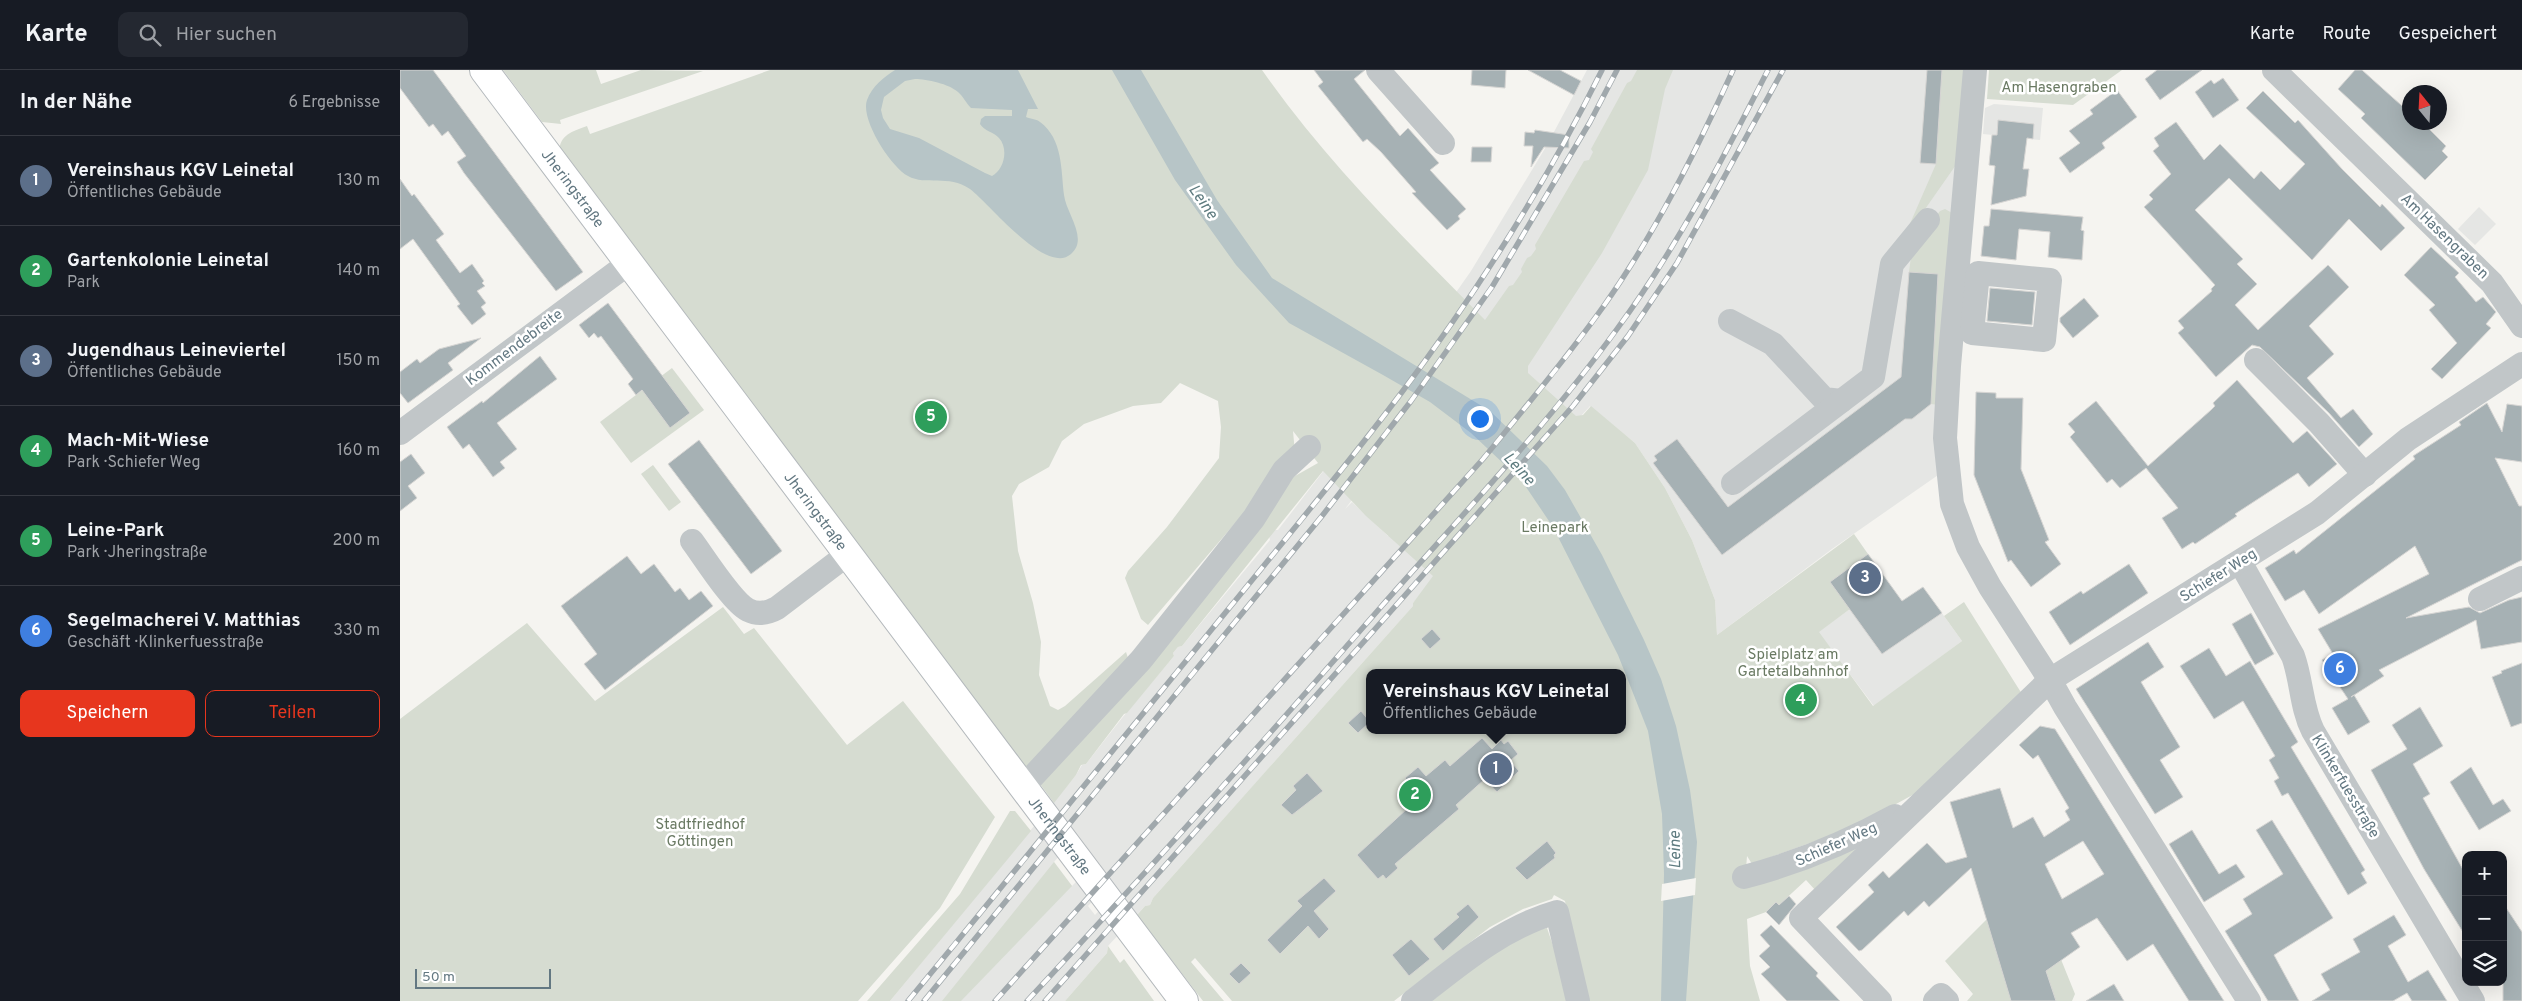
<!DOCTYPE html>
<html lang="de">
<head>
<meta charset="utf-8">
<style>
	body { margin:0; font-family:Overpass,sans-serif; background:#242831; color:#f1f3f6 }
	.controls { position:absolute; right:15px; bottom:15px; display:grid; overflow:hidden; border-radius:10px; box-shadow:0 5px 20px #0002 }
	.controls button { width:45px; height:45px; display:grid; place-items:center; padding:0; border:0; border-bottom:1px solid #363941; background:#171b24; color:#f1f3f6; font:25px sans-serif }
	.compass { position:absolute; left:2002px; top:15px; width:45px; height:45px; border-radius:50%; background:#171b24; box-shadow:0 5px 20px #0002; rotate:342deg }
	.scale { position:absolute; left:15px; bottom:12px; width:136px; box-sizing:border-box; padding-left:5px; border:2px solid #637882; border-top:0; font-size:14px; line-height:18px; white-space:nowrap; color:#637882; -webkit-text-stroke:4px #fff; paint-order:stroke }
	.you { position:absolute; left:1079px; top:348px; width:18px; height:18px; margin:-12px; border:4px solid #fff; border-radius:50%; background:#1a73e8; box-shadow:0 0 0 8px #1a73e833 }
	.badge { display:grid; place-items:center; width:32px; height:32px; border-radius:50%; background:#e7361e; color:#fff; font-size:16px; font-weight:700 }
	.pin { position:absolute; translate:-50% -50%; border:2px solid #fff; box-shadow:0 1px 5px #0006 }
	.popup { position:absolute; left:966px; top:599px; width:260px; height:65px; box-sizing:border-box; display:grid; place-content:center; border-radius:10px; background:#171b24; filter:drop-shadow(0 1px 4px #0005); font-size:16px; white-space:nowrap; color:#9ea1a6 }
	.popup b { font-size:19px; color:#f1f3f6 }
	.popup::after { content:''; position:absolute; left:50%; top:100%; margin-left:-10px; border:10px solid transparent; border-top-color:#171b24 }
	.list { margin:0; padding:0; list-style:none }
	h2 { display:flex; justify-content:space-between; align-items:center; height:65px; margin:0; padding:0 20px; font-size:21px }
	h2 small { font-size:16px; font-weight:400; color:#9ea1a6 }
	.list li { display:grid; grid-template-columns:32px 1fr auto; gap:15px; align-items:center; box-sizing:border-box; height:90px; padding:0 20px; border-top:1px solid #363941 }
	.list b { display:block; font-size:19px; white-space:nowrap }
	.list p { margin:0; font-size:16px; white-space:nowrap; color:#9ea1a6 }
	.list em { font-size:16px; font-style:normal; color:#9ea1a6 }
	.actions { display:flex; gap:10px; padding:15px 20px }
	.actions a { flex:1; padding:11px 0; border:1px solid #e7361e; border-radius:10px; text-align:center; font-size:18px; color:#e7361e }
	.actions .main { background:#e7361e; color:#fff }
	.icon { flex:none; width:28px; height:28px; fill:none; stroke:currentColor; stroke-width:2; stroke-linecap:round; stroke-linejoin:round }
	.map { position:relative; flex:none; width:2122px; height:931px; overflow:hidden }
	header { display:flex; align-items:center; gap:30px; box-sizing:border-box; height:70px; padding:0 25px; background:#171b24; border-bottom:1px solid #363941 }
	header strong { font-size:24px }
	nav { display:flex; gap:28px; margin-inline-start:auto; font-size:18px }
	.search { width:350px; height:45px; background:#242831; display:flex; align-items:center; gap:12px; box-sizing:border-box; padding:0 18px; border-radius:10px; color:#9ea1a6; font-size:19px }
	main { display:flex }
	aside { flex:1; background:#171b24 }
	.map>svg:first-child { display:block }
	.built { fill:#e5e6e4; fill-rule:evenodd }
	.green { fill:#d6dcd1; fill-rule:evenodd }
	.water { fill:#b7c5c7; fill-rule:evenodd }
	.pier { fill:#f5f4f0 }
	.building { fill:#a6b1b4; stroke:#d6d5d3; fill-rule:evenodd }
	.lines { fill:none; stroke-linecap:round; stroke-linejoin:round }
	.major-casing { stroke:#b4b9bc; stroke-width:30 }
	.minor { stroke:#c1c6c8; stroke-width:24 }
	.major { stroke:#fff; stroke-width:28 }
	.rail-casing { stroke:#a0a8ac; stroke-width:5.5 }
	.rail { stroke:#fff; stroke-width:4; stroke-dasharray:11; stroke-linecap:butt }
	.labels { text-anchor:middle; stroke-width:5; stroke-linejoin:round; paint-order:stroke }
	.park-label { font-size:15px; fill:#697962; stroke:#fff }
	.street-label { font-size:15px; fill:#637882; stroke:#fff }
	.water-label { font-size:16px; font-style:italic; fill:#5e7b7f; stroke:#fff }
</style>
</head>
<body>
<header>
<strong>Karte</strong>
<div class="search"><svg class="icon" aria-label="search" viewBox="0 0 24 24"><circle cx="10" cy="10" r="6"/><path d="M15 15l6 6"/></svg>Hier suchen</div>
<nav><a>Karte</a><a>Route</a><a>Gespeichert</a></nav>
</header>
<main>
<aside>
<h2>In der Nähe<small>6 Ergebnisse</small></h2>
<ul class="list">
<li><span class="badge" style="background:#5c6f8a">1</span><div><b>Vereinshaus KGV Leinetal</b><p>Öffentliches Gebäude</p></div><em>130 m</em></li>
<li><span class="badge" style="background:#2e9e5b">2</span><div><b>Gartenkolonie Leinetal</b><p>Park</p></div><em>140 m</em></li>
<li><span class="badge" style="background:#5c6f8a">3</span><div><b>Jugendhaus Leineviertel</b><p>Öffentliches Gebäude</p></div><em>150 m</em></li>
<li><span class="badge" style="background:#2e9e5b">4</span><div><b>Mach-Mit-Wiese</b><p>Park · Schiefer Weg</p></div><em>160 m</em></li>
<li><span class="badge" style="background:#2e9e5b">5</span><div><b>Leine-Park</b><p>Park · Jheringstraße</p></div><em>200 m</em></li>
<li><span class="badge" style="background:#3f7fe0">6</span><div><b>Segelmacherei V. Matthias</b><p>Geschäft · Klinkerfuesstraße</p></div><em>330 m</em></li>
</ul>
<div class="actions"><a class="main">Speichern</a><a>Teilen</a></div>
</aside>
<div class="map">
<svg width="2122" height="931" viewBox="0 0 2122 931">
	<rect width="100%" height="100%" fill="#f5f4f0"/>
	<!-- built -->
	<g class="built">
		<path d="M1187,0H1565L1541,403L1432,479L1317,565L1315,530L1292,470L1265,418L1235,373L1190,336L1026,518L1013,533L1014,535L753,828L750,835L745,836L708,876L707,883L665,931H490L676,705L682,695L686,694L722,648L774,586L773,583L778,577L782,576L870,470L869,466L874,460H878L1003,298L1071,201L1147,75ZM1035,322L989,466H988L952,432L945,439ZM677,765L696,791L672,816L654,792ZM711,811L718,820L695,845L688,836Z"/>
		<path d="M1594,34L1643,38L1640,70L1583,64L1585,38Z"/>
		<path d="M2079,137L2096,154L2075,175L2058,159Z"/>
		<path d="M1523,517L1562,571L1474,636L1418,562L1450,539L1502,531Z"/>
	</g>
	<!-- green -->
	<g class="green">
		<path d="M103,0H196L201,14L241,0L303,1L160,50L161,54L142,52Z"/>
		<path d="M370,0H862C926,92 1007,171 1085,250L1109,216L1113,215L1122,202L1121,199L1127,188L1131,186L1136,179L1135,175L1184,91L1189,90L1193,82L1191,79L1227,13L1231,11L1237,0H1273L1265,19L1248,100L1202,183L1128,296V303L1176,346L1183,345L1191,336L1235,373L1265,418L1292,470L1315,530L1317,565L1454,464L1468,484L1450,539L1419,562L1473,636L1562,571L1544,546L1564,532L1622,624L1518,722L1454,757L1352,794L1347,786L1345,812L1461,776L1416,821L1406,810L1379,835L1376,832L1366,842L1347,849L1350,896L1360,931H1184L1165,831L1154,825L1152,829L1123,839L1090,857L994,931H832L795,888L791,892L824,931H803L737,845L745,836L750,835L753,828L1013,536V533L1033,506L966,446L923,401L782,576L778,577L773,583L774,586L727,643L724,644L686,694L681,695L676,705L654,733L637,710L888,410L918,393L893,361L895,383L748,555L741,549L725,508L728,501L767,457L819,388L821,357L818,331L780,313L761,333L733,336L684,354L662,371L649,397L619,414L612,426L618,481L633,533L641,572L639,605L650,636L658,640L665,636L726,582L729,591L626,701L159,82C160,64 172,62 187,56L190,64ZM970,603H1222V660H970Z"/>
		<path d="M1542,0H1565L1558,92L1502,172L1536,94Z"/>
		<path d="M1589,0H1722L1673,35L1587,29Z"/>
		<path d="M1545,139L1554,144L1539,335L1531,334L1538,205L1509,202L1512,179L1540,141Z"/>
		<path d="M272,298L304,340L231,393L200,352Z"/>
		<path d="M253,395L281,432L269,441L241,404Z"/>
		<path d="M323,537L344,564L354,558L447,675L503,631L595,747L540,838L458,931H0V649L127,553L195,631Z"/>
		<path d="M610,741H615L631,761L490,931H467L560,824Z"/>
		<path d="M654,792L672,816L561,931H542Z"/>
		<path d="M1587,849L1647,855L1675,924L1672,931H1567L1573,924L1545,891Z"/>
		<path d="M1147,858L1172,931H1032L1110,866Z"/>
		<path d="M708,876L720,893L724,889L754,931H665L707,883Z"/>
	</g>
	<!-- water -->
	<g class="water">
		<path d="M495,0H618L638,39H628L626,47C631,49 637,49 640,52C663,69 661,100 664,125C666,143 689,169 671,184C646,206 590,134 570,119C548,104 526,116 508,106C491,97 460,49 467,30C472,16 484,7 495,0ZM515,9C527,9 549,14 558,22C563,26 566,33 571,38L612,40V46H585L581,49L580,54C584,61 594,62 599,68C609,79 604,100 592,106L585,103L519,68L490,59L483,48L481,40L484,27L505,11Z"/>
		<path d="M712,0H741L817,130L872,208L1090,341L1147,396L1165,420L1202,485L1244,570L1261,609L1276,656L1290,720L1297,772L1286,931H1261L1264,804L1262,744L1248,661L1218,585L1153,457L1122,411L1071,363L1030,332L983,305L889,253L836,195L775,110Z"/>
	</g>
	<!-- pier -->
	<path class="pier" d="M1296,808L1295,825L1261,831L1262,814Z"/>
	<!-- building -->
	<g class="building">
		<path d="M0,0H33L183,202L156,221L64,103L57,92L66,86L48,61L42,66L33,54L29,57L0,18Z"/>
		<path d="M914,0H965L954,9L1000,66L1008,58L1039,93L1030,100L1066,139L1058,146L1060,149L1047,160L1012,123L1016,122L981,82L967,69L963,72L918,16L923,12Z"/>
		<path d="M1072,0H1106L1105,18L1071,15Z"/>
		<path d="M1128,0H1160L1181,11L1174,25Z"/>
		<path d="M1527,0H1542L1536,94L1520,93Z"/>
		<path d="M1757,0H1802L1760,30L1745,9Z"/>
		<path d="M1955,0H1962L1992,27L2010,43V52H2022L2046,76L2042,81L2048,87L2025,110L1961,48L1965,44L1938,19Z"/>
		<path d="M1823,8L1839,30L1813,48L1795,22L1811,10L1814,14Z"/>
		<path d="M1717,20L1737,47L1702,73L1705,78L1670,103L1659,88L1680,73L1669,61L1693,44L1690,40Z"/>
		<path d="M1863,21L1895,53L1898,50L1942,99L1980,137L1982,134L2005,158L1981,181L1949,149L1912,190L1829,108L1795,140L1843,189L1837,194L1857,214L1835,235L1858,260L1928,195L1949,217L1909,256L1934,284L1907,308L1941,348L1953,339L1973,364L1959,377L1929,343L1860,277L1852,275L1816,307L1778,263L1784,258L1778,251L1812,221L1811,219L1815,215L1744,137L1753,129L1749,125L1771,104L1753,81L1759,76L1754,68L1776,52L1804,90L1820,74L1854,109L1861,101L1880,120L1905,94L1846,38Z"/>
		<path d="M1598,50L1634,54L1633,69L1627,68L1623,99H1629L1626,126L1591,135L1595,96L1589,95L1592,65H1597Z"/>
		<path d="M1135,60L1169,65V78L1144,77L1131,97L1133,76H1124L1125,62L1134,63Z"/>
		<path d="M1072,77H1092L1091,92H1071Z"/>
		<path d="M0,109L12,126L14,124L44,164L36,170L60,203L72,194L84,211L82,213L85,216L77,221L86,233L81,237L86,244L72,255L57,236L60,234L13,169L0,179Z"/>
		<path d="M1591,139L1683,147L1681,160L1684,161L1682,190L1648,187L1650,162L1619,159L1616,190L1581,186L1584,156H1589Z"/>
		<path d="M2031,177L2059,203L2055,207L2076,232L2083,227L2096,242L2086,254L2091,258L2042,309L2031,299L2057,273L2029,240L2035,235L2004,205Z"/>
		<path d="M1509,202L1538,204L1531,334L1512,349H1505L1322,485L1253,393L1257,390L1254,386L1277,369L1328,437L1501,307Z"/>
		<path d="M1590,218L1635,222L1632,255L1587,251Z"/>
		<path d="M1684,228L1699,246L1673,268L1660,252V248Z"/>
		<path d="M208,233L290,343L270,358L242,320L236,325L228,314L233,309L201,266L198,268L194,263L189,268L179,255Z"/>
		<path d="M81,268L48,293L53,300L8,333L0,323V302L17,289L20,293L39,279Z"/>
		<path d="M140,286L157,309L97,353L117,379L100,392L105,398L93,407L69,374L63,379L47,357L82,331L83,333Z"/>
		<path d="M1837,310L1893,373L1907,361L1937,394L1909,417L1898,403L1835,444L1837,446L1795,474L1793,472L1782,479L1762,448L1778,438L1746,398L1720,418L1712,409L1707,413L1670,367L1675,362L1668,354L1696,331L1748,396L1811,340L1815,336L1813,333Z"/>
		<path d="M1576,322L1596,323V328H1623L1621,399L1649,470L1645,472L1661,494L1631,517L1611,490L1608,492L1574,405Z"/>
		<path d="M2087,333L2102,362L2107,334L2122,336V392L2095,388L2119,436H2122V490L2006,548L2069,537L2080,543L2109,530L2122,527V572L2081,579L2076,550L1979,600L1984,606L1951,627L1954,625L1970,652L1948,665L1932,638L1948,629L1922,590L1933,584L1918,559L2029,504L2015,476L1919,544L1904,520L1885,531L1865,498L1894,480L1896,484L2015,389L2013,386L2061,355L2059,352Z"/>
		<path d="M299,370L382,481L351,504L268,394Z"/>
		<path d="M11,384L25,403L8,416L17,428L0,441V392Z"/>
		<path d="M1468,484L1502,531L1523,517L1542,543L1482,584L1430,512Z"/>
		<path d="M227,486L241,504L254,494L275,522L280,518L289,530L301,521L313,536L205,620L184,594L197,584L161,536Z"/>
		<path d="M1729,494L1748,523L1670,575L1649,542L1681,521L1683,524Z"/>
		<path d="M1851,543L1874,584L1855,595L1832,554Z"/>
		<path d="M1032,559L1041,569L1030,579L1021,569Z"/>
		<path d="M1748,572L1764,597L1741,612L1780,677L1760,690L1783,727L1755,744L1676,619Z"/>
		<path d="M1809,578L1826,606L1850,591L1898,672L1891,677L1965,800L1961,803L1967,813L1948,825L1888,723L1882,726L1874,711L1879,708L1869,690L1875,686L1843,631L1814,649L1780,596Z"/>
		<path d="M2122,593V653L2111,657L2092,607L2102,603L2101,601Z"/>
		<path d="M2020,637L2043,676L2013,694L2030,724L2023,728L2066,805V867L2024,799L1971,700L2007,679L1992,655Z"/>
		<path d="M961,641L970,652L958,663L948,653Z"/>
		<path d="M1640,656L1655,659L1824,931H1789L1753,874L1727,891L1697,848L1671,863L1680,877L1646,901L1656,931H1611L1571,798L1529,837L1524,831L1508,846L1504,841L1462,880L1459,881L1436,857L1474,822L1468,815L1483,801L1489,808L1527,773L1546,793L1567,787L1550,732L1600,718L1613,758L1633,747L1644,767L1670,750L1665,741L1669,738L1638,685L1633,689L1619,675ZM1683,771L1704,804L1662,829L1645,794Z"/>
		<path d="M1082,668L1092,679L1101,670L1104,674L1108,671L1118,684L1110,691L1119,701L1097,722L1085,709L1056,735L1059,739L995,794L998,798L986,809L983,805L978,809L957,785L1009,737L998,724L1010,714L1005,708L1018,697L1026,706L1045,690L1050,696Z"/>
		<path d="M2071,697L2093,735L2103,729L2111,741L2079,760L2050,712Z"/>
		<path d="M907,703L923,721L892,745L881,735L896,720L893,716Z"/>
		<path d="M1872,750L1933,848L1874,885L1899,931H1868L1825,861L1852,844L1843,829L1883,804L1856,760Z"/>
		<path d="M1792,760L1819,804L1836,794L1845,807L1804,832L1769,774Z"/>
		<path d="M1147,771L1156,783L1154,785L1155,788L1127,810L1115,798Z"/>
		<path d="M924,808L936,821L914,841L929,859L919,869L908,856L880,884L867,870L902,836L897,831Z"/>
		<path d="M1389,826L1396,834L1379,855L1366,842L1376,832L1379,835Z"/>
		<path d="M2103,833L2122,862V931H2103Z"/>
		<path d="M1068,834L1079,847L1043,881L1033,869L1059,847L1056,844Z"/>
		<path d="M1994,845L2006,865L1988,876L2008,912L2028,900L2047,931H2012L2007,923L1993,931H1912L1930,920L1921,904L1960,882L1953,869Z"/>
		<path d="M1371,855L1418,903L1416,906L1440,931H1387L1361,904L1370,897L1359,886L1370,876L1360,865Z"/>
		<path d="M1011,869L1030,889L1009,906L992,885Z"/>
		<path d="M841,893L851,903L839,914L829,904Z"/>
		<path d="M1714,914L1724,931H1686Z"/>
	</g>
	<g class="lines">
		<defs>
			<g id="major">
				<path id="s1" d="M84,0L784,931"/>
			</g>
		</defs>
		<!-- major casing -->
		<use href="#major" class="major-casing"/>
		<!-- minor -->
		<g class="minor">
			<path d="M978,0L1043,73"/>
			<path d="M1575,0L1549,296L1545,368L1552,434L1568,477L1590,517L1650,610L1665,637L1849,931"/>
			<path d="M1874,0L2092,213L2122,256"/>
			<path d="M1578,203L1650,210L1644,270L1572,263Z"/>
			<path d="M1330,251L1373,274L1424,329L1441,331"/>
			<path d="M1856,290L1919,353L1965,405"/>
			<path d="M0,363L229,193"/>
			<path d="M1333,413L1473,307L1492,194L1528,150"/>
			<path d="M292,471C304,487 332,532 348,540C358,545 368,543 377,538L448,484"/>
			<path d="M1840,492L1893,586C1902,611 1901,637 1913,661L2073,931"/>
			<path d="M2080,529L2122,508"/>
			<path d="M623,717L741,590L854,448L884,400L909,377"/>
			<path d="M1344,807C1397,793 1446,773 1495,746"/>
			<path d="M1013,931C1058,896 1101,858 1157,842L1178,931"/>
			<path d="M1480,931L1401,848L1650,610L1917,443L2008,369L2122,294"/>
			<path d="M1535,931L1541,925L1547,931"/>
		</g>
		<!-- major -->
		<use href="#major" class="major"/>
		<defs>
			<g id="rail">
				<path d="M508,931C616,800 723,668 830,537C888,466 947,395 1002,322C1078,221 1146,113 1202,0"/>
				<path d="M524,931L922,446L1011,331L1092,217L1190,52L1217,0"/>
				<path d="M595,931L1083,389C1124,339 1166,289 1203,237C1255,164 1296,81 1333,0"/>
				<path d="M627,931C747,802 864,671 980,538C1060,447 1145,358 1217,259C1276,179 1323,89 1368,0"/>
				<path d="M645,931L1173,336L1228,266L1277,193L1383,0"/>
			</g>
		</defs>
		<!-- rail casing -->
		<use href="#rail" class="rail-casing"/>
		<!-- rail -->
		<use href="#rail" class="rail"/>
	</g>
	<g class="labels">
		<!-- park labels -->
		<g class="park-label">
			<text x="1659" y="22">Am Hasengraben</text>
			<text x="1155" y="462">Leinepark</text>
			<text x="1393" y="589">Spielplatz am<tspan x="1393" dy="17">Gartetalbahnhof</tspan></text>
			<text x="300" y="759">Stadtfriedhof<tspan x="300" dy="17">Göttingen</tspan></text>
		</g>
		<!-- street labels -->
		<g class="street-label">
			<text dy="5" stroke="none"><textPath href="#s1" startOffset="148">Jheringstraße</textPath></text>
			<text transform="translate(2045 166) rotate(44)" y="5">Am Hasengraben</text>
			<text transform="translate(114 277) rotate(-37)" y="5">Kommendebreite</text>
			<text dy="5" stroke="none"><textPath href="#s1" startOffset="552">Jheringstraße</textPath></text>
			<text transform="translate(1818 505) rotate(-32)" y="5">Schiefer Weg</text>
			<text transform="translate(1946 716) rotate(59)" y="5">Klinkerfuesstraße</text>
			<text dy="5" stroke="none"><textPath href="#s1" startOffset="958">Jheringstraße</textPath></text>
			<text transform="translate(1436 774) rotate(-24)" y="5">Schiefer Weg</text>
		</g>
		<!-- water labels -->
		<g class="water-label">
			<text transform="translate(804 131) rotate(55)" y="6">Leine</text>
			<text transform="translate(1120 398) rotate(47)" y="6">Leine</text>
			<text transform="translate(1274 780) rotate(-91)" y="6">Leine</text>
		</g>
	</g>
</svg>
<div class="controls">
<button>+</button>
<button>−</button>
<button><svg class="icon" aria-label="layers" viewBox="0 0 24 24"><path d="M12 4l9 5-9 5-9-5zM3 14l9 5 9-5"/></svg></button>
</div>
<svg class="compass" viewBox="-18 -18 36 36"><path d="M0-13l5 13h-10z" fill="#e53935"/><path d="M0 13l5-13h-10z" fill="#9ea1a6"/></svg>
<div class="scale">50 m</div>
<div class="you"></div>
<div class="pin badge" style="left:1096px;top:699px;background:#5c6f8a">1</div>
<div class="popup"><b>Vereinshaus KGV Leinetal</b>Öffentliches Gebäude</div>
<div class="pin badge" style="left:1015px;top:725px;background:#2e9e5b">2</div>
<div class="pin badge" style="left:1465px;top:508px;background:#5c6f8a">3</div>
<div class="pin badge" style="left:1401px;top:630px;background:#2e9e5b">4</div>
<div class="pin badge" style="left:531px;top:347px;background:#2e9e5b">5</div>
<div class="pin badge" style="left:1940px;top:599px;background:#3f7fe0">6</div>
</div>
</main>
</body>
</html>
